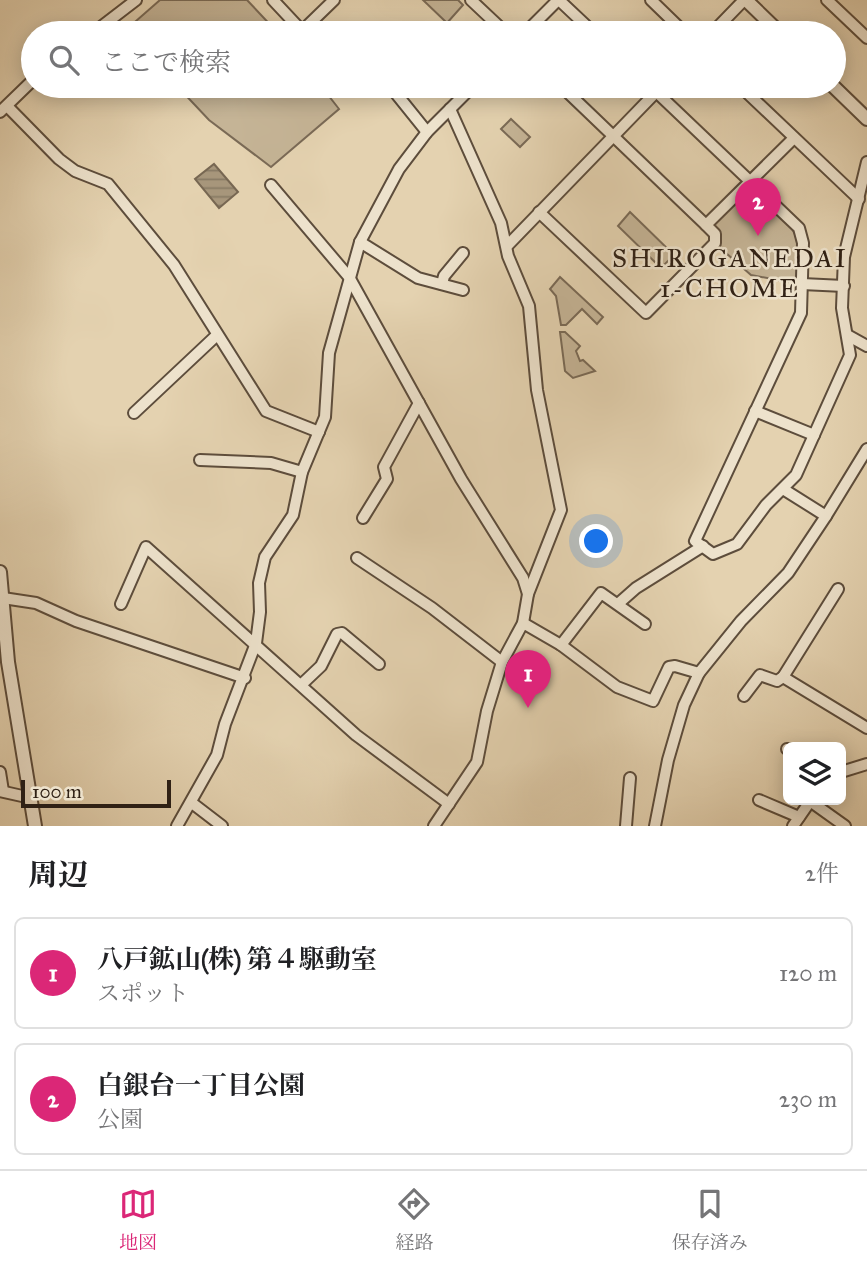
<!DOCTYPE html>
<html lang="ja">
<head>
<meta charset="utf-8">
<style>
	body { margin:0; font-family:"IM FELL Great Primer","Noto Serif JP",serif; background:#f6f6f6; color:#202124 }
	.controls { position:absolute; right:21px; bottom:21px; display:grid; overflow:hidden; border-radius:10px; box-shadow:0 4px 18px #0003 }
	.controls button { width:63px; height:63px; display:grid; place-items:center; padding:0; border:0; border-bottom:2px solid #e0e0e0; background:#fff; color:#202124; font:35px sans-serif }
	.scale { position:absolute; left:21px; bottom:18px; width:150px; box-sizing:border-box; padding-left:7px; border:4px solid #302115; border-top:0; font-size:19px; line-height:24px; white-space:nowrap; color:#302115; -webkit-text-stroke:5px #ede2cc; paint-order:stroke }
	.you { position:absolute; left:597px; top:542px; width:24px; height:24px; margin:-18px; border:5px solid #fff; border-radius:50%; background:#1a73e8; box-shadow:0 0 0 10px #1a73e833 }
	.badge { display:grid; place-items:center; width:46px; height:46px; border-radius:50%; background:#db2777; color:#fff; font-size:23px; font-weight:700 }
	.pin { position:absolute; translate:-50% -58px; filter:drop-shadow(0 2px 4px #0008) }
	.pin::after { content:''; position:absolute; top:37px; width:24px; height:21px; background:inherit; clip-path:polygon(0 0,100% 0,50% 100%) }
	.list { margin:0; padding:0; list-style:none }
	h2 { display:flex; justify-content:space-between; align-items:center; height:91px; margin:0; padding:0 28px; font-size:30px }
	h2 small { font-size:23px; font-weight:400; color:#757577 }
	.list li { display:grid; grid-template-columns:46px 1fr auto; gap:21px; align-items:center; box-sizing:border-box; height:112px; margin:0 14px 14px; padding:0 14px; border:2px solid #e0e0e0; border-radius:10px }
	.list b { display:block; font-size:26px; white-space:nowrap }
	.list p { margin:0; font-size:23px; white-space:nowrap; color:#757577 }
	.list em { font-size:23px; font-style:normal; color:#757577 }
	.icon { flex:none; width:38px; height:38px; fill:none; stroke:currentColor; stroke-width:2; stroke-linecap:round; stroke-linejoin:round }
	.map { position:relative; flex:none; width:867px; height:826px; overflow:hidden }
	.search { position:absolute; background:#fff; box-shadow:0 4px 18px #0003; left:21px; right:21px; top:21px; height:77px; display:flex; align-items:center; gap:18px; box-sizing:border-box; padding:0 24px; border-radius:38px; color:#757577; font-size:26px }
	.sheet { height:343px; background:#fff }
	nav { display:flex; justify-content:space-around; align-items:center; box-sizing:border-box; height:98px; border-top:2px solid #e0e0e0; background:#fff; font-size:19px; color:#757577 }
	nav a { display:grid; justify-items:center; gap:4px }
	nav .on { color:#db2777 }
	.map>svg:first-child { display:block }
	.green { fill:#c5b496; stroke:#7a6a56; stroke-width:2 }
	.water { fill:url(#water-rules); stroke:#776752; stroke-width:2 }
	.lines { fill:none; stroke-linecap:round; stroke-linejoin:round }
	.minor-casing { stroke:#5d4d3c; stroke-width:14 }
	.tertiary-casing { stroke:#5d4d3c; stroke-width:16 }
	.minor { stroke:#ede2cc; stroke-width:10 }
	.tertiary { stroke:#ede2cc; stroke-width:12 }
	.labels { text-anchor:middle; stroke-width:5; stroke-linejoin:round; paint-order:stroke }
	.neighbourhood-label { font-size:26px; letter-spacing:2px; fill:#302115; stroke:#ede2cc }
</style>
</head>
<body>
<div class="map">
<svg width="867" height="826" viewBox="0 0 867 826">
	<defs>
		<pattern id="water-rules" width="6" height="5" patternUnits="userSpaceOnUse" patternTransform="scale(1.75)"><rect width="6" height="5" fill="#a7967b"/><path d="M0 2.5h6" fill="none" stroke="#887a64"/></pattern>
	</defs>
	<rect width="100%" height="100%" fill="#e4d2b0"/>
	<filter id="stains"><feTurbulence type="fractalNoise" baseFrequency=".00286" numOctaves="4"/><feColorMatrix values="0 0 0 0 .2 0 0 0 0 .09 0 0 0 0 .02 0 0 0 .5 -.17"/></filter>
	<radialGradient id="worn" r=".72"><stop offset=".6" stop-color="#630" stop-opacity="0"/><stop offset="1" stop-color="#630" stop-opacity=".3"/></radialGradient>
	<!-- green -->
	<g class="green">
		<path d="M160,0H247L278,33H133L128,28Z"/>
		<path d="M423,0H458L463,5L447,23Z"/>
		<path d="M177,86H321L339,109L271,167L209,120Z"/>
		<path d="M511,119L530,137L520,147L501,129Z"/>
		<path d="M748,189H752C795,229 800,222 799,284L751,275L718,246L713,224Z"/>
		<path d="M630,212L674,255L661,268L618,226Z"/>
		<path d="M560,277L603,317L597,324L582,309L566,325H561L556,296L550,289Z"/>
		<path d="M560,332H565L580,346L576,351L580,361L583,360L595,371L573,378L565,371Z"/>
	</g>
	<!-- water -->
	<path class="water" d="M214,164L238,192L219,208L195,179Z"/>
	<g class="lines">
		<defs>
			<g id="minor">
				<path d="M273,0L302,31L334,0"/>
				<path d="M471,0L506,33"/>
				<path d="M559,0L594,33"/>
				<path d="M651,0L685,33"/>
				<path d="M827,0L867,38"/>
				<path d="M93,33L136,0"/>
				<path d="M525,33L558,0"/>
				<path d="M712,33L744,0"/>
				<path d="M390,86L427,132"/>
				<path d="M561,86L706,225"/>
				<path d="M650,86L799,228L803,243L801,313L695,541L713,554L737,544L766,505L796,475L850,355L842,308L844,257L867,162"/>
				<path d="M740,86L859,199"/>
				<path d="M7,106L59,159L75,171L108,184L174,265L266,411L319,432"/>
				<path d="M0,112L33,80"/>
				<path d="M271,185L349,277L461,479L523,578L528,594"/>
				<path d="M539,212L646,313L715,243V234L706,225L794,138"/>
				<path d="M360,242L418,278L463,290"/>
				<path d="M508,245L662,86"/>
				<path d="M442,284L444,276L463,253"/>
				<path d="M802,284L844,286"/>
				<path d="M847,335L867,346"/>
				<path d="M755,411L814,435"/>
				<path d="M134,413L217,335"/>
				<path d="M200,460L271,463L302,472"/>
				<path d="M826,516L867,449"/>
				<path d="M363,518L387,479L384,467L419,403"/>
				<path d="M357,558L432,608L502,662"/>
				<path d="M838,589L783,677L867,728"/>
				<path d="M3,598L36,603L76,621L245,678"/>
				<path d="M619,603L636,588L703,546"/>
				<path d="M121,604L146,547L356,735L449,804"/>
				<path d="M523,623L561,645L617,687L653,701L669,667L675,666L699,673L741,621L788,573L826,516L783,489"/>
				<path d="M561,645L601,593L645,624"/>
				<path d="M302,684L321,666L337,634L342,633L379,664"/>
				<path d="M744,696L760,675L777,681L783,677"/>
				<path d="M787,749H788"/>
				<path d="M0,772L3,791"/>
				<path d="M841,772L867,764"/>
				<path d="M0,791L31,798"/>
				<path d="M759,800L799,817"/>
				<path d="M810,801L845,826"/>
				<path d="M192,803L222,826"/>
				<path d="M177,826L217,755L225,724L256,643L260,612L259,583L265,557L293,515L302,472L325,417L329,353L360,242L399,169L427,132L473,86"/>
				<path d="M434,826L477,762L487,711L502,662L523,623L528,594L561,510L537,390L529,306L508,256L501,223L450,109"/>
				<path d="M626,826L630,778"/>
				<path d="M655,826L668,760L684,705L699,673"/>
				<path d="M793,826L811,800"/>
			</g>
			<g id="tertiary">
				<path d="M746,0L780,33"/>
				<path d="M833,86L867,119"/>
				<path d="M0,572L8,662L35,826"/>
			</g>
		</defs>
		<!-- minor casing -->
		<use href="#minor" class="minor-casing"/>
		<!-- tertiary casing -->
		<use href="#tertiary" class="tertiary-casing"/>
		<!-- minor -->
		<use href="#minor" class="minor"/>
		<!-- tertiary -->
		<use href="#tertiary" class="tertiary"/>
	</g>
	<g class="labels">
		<!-- neighbourhood labels -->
		<g class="neighbourhood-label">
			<text x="730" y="267">SHIROGANEDAI<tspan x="730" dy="30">1-CHOME</tspan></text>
		</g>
	</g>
	<rect width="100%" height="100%" filter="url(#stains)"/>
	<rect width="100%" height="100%" fill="url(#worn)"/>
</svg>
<div class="controls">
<button><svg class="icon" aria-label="layers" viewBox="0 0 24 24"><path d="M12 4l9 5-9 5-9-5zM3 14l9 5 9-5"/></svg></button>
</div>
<div class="scale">100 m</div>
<div class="you"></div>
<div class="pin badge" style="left:528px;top:708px">1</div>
<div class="pin badge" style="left:758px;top:236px">2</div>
<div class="search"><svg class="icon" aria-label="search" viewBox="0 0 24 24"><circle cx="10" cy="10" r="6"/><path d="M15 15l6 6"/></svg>ここで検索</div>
</div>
<section class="sheet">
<h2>周辺<small>2件</small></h2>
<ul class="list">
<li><span class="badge">1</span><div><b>八戸鉱山(株) 第４駆動室</b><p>スポット</p></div><em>120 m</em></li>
<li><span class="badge">2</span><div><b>白銀台一丁目公園</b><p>公園</p></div><em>230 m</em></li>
</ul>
</section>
<nav>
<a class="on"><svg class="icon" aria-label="map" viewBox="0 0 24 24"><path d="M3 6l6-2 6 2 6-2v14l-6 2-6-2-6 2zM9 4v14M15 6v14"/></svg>地図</a>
<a><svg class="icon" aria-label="directions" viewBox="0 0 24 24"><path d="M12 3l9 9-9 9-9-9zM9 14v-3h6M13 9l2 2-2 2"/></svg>経路</a>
<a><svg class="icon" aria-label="saved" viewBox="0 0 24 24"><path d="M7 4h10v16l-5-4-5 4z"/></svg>保存済み</a>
</nav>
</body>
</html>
